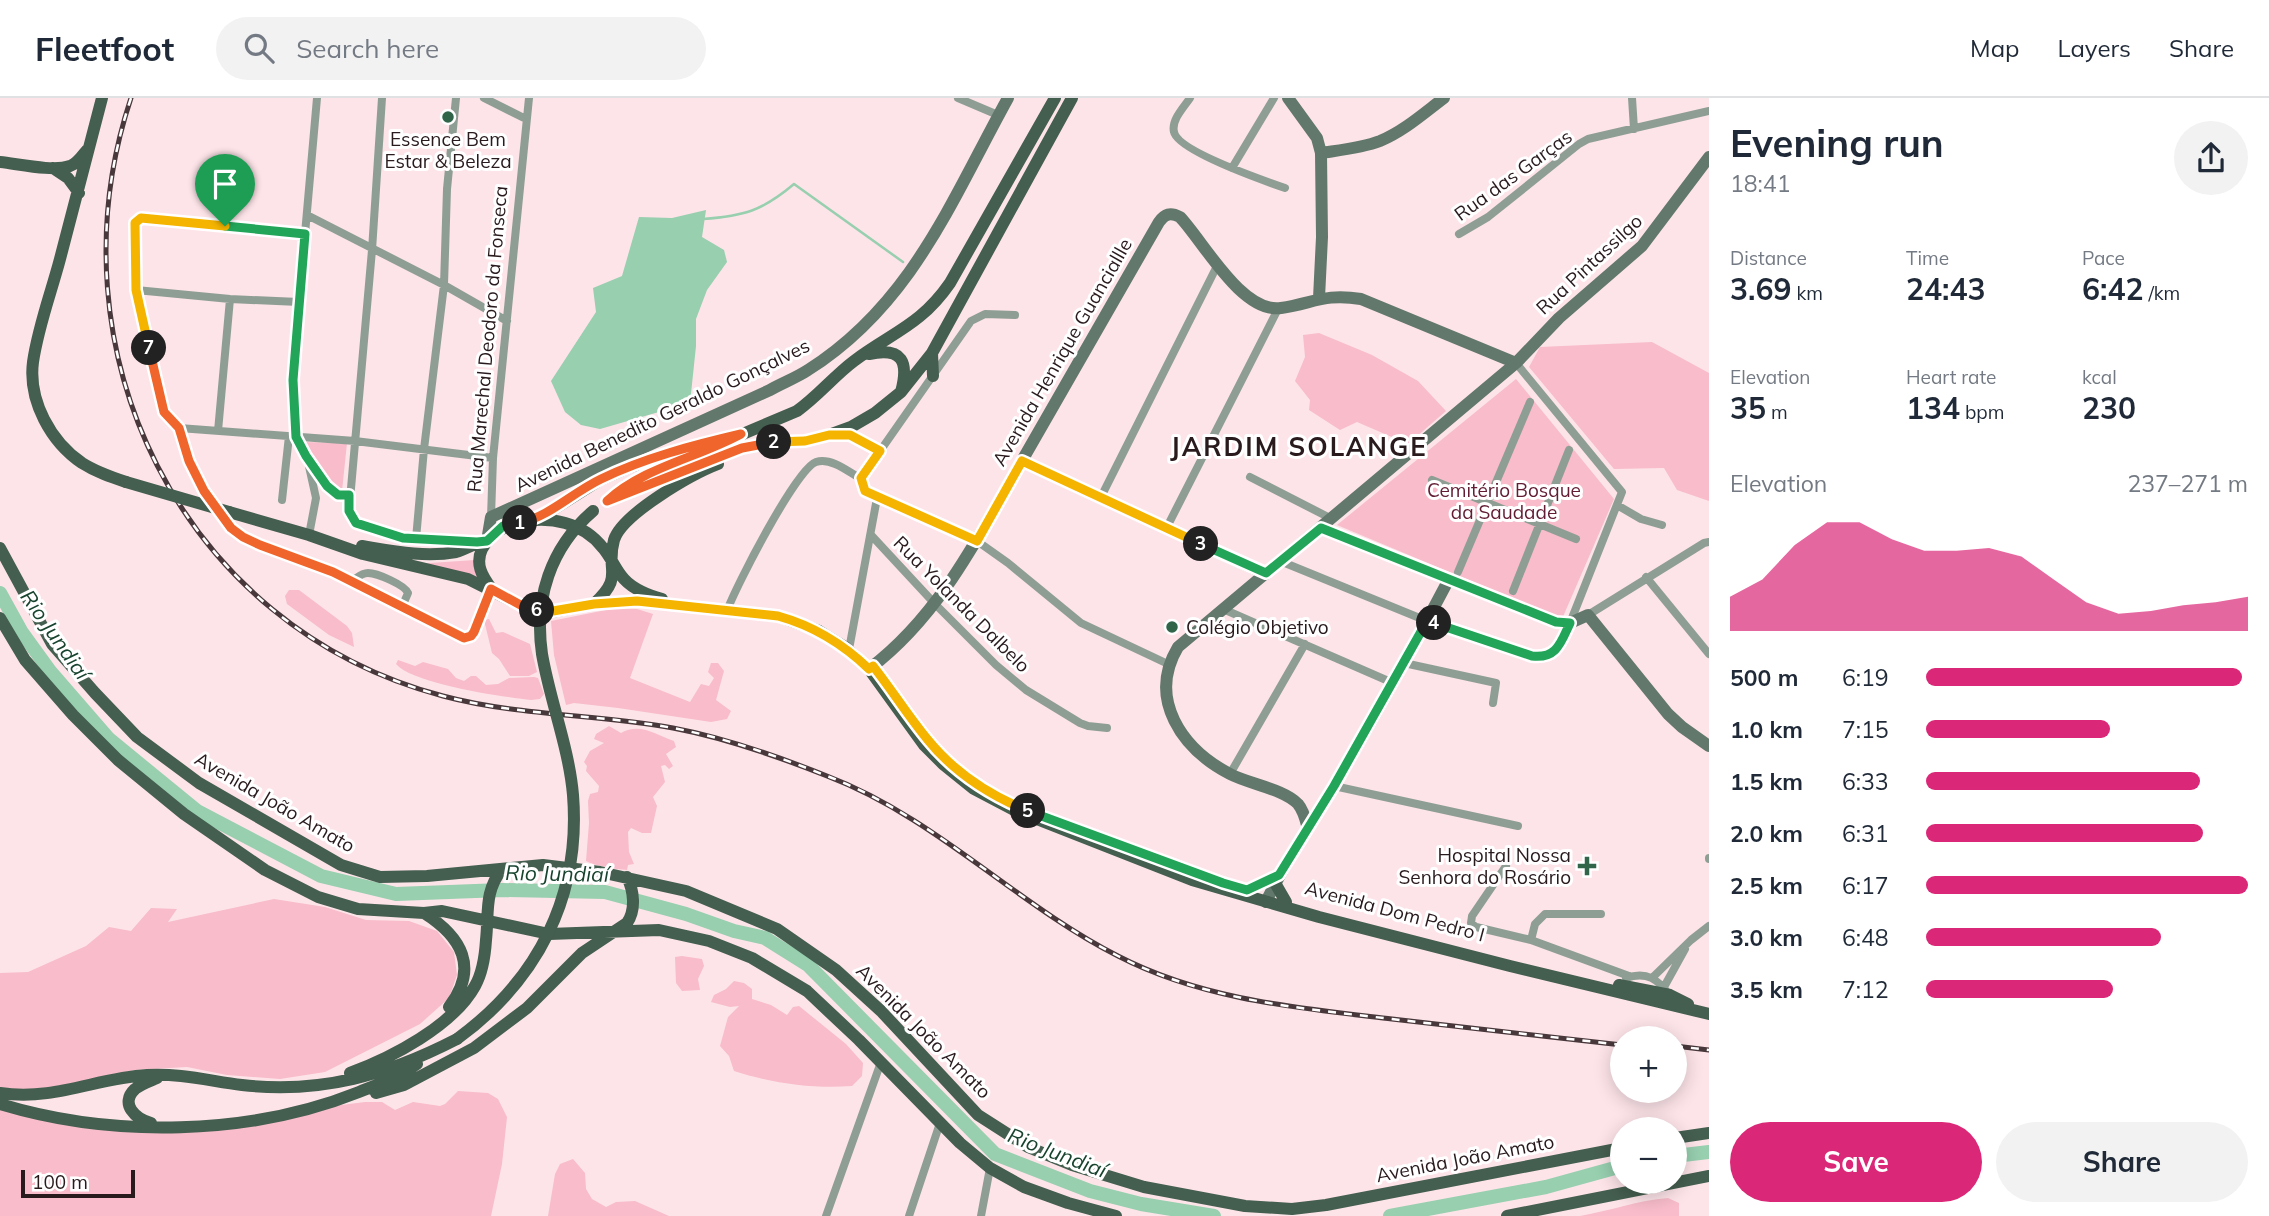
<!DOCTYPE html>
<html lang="en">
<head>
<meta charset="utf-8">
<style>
  :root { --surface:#fff; --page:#f2f2f3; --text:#1f2937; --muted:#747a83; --line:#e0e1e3; --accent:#db2777 }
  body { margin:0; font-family:Mulish,sans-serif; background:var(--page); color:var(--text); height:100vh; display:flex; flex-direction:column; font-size:26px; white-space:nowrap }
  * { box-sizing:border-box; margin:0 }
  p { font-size:23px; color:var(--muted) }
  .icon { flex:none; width:38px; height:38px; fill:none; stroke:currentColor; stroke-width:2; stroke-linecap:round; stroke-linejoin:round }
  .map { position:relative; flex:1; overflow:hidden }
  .side { display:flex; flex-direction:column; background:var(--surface); width:560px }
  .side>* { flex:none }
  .tools { position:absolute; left:1610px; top:928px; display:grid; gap:14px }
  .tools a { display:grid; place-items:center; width:77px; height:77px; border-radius:50%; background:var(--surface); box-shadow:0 4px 18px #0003; font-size:35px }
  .scale { position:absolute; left:21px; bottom:18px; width:114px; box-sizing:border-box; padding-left:7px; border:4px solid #281a1d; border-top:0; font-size:19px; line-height:24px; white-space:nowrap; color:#281a1d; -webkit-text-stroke:5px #fff; paint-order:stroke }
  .pin { position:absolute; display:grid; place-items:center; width:60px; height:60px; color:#fff; margin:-72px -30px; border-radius:50% 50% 50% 0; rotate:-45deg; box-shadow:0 0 7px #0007 }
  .pin .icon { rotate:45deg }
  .km { position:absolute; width:35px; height:35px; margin:-18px; border-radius:50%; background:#222; color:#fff; font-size:19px; line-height:35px; text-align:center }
  .round { display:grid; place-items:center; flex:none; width:74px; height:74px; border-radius:37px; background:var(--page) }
  .headline { display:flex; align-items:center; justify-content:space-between; height:119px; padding:0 21px }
  h1 { font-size:38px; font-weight:700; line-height:52px }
  .stats { display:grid; grid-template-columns:repeat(3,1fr); gap:10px; height:119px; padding:7px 21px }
  .stats div { display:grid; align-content:center }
  .stats b { font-size:30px; font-weight:700 }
  .stats small { font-size:19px; font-weight:400 }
  .stats p { font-size:19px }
  .chart { height:196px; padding:14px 21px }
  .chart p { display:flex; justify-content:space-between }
  .chart svg { width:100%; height:126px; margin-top:7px; fill:var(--accent); opacity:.7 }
  .cta { display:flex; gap:14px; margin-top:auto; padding:14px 21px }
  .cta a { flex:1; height:80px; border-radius:42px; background:var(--accent); color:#fff; font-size:28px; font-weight:700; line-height:80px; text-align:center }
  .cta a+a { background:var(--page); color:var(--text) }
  ul { padding:0 21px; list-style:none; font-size:23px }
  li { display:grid; grid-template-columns:112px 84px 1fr; align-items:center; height:52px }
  li i { height:18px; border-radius:9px; background:var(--accent) }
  header { display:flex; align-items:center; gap:42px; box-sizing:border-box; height:98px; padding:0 35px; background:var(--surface); border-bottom:2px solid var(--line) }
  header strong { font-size:33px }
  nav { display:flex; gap:38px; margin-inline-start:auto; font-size:24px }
  .search { width:490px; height:63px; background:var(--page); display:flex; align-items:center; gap:18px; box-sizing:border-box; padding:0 24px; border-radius:38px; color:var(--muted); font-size:26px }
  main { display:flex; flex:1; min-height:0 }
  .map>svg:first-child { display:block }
  .green { fill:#f8bcca }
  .water { fill:#97cfaf }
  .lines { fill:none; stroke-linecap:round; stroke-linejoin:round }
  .stream { stroke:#97cfaf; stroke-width:2.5 }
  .river { stroke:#97cfaf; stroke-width:14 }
  .street { stroke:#8f9e95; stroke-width:8 }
  .secondary { stroke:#63786c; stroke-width:12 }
  .primary { stroke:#445e4f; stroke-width:12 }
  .rail-casing { stroke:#48383b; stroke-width:5 }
  .rail { stroke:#fff; stroke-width:2.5; stroke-dasharray:8; stroke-linecap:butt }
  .primary-bridge { stroke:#445e4f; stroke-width:12 }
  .split-1-casing { stroke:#fff; stroke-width:14 }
  .split-2-casing { stroke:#fff; stroke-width:14 }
  .split-3-casing { stroke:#fff; stroke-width:14 }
  .split-4-casing { stroke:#fff; stroke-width:14 }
  .split-5-casing { stroke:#fff; stroke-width:14 }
  .split-6-casing { stroke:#fff; stroke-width:14 }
  .split-7-casing { stroke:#fff; stroke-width:14 }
  .split-8-casing { stroke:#fff; stroke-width:14 }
  .split-1 { stroke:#22a559; stroke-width:9 }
  .split-2 { stroke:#f0652b; stroke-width:9 }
  .split-3 { stroke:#f5b400; stroke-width:9 }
  .split-4 { stroke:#22a559; stroke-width:9 }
  .split-5 { stroke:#22a559; stroke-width:9 }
  .split-6 { stroke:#f5b400; stroke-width:9 }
  .split-7 { stroke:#f0652b; stroke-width:9 }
  .split-8 { stroke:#f5b400; stroke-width:9 }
  .poi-dot { fill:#30654a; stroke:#fff; stroke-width:2.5 }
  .labels { text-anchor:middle; stroke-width:6; stroke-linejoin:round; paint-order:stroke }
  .poi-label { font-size:19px; fill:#281a1d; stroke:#fff }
  .street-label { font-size:19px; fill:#281a1d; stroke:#fff }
  .park-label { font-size:19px; fill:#621c34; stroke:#fff }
  .water-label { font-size:21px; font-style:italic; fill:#18442f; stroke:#fff }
  .district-label { font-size:26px; font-weight:bold; letter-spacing:2px; fill:#281a1d; stroke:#fff }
</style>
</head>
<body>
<header>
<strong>Fleetfoot</strong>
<div class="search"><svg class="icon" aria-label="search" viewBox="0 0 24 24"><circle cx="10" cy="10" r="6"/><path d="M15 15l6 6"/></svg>Search here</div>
<nav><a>Map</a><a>Layers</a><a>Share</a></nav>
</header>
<main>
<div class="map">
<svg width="1709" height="1118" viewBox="0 0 1709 1118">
  <rect width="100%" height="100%" fill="#fde4e9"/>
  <path class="green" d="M1319,235L1372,257L1418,283L1446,313L1408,346L1357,324L1340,332L1309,312L1310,302L1295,283L1305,259L1303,237Z
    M1652,244L1709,275V403L1677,392L1664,370L1614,371L1529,269L1540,249Z
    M1516,281L1614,401L1562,521L1337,427Z
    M303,344L347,345L342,393L337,395Z
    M475,462L479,483L415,466Z
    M289,492H299L347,528L352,535L354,549L329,537L287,506L285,498Z
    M616,510L637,511L653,516L630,580L690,604L701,586L709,588L714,580L708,574L711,565H718L724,573L716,602L731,613L727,621L711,624L618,610L574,605L566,607L554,557L551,523Z
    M489,521L496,535L503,534L530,546L537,574L529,578H510L499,561L492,555L484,522Z
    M398,562L415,568L423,564L448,571L456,580L464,583L471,578H476L486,587L498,586L509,580L534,579L538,580L544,596L540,601L531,602C503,599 413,586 396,566Z
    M609,628L621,635C640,624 656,637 674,643L676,649L666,656L673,668L669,671L665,667L661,668L665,684L653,699L657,708L651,735H642L631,730L628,734L629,754L634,766L628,767L627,772C616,771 595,768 586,763L589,725L588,703L590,696L598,694L599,688L586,673L587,668L584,664L590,653L604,645L594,641L596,636Z
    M274,801L325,809L366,822L409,823L437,833L454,854L457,877L449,900L420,926L325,974L280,981L227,977L187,969L135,972L54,990L0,992V875L28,874L86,848L109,829L131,833L151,810L177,811L168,824Z
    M682,858L702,861L704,868L698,881L700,892L682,893L676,885L675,859Z
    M734,883L744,885L752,891V901L771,907L787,917L793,909L799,908L846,946L863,965L862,978L852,988C813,991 771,985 734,973L729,958L720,948L728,919L739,908L730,909L711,904L714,897L726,891Z
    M458,993L488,995L498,1001L507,1019L502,1066L491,1118H0V1011L136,1033L365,1004H382L395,1012L413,1004L440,1008L445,1006Z
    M573,1061L585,1075L586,1091L592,1101L606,1109L616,1104L635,1103L669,1118H548L555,1076L560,1066Z
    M1668,1100L1679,1105V1118H1580C1610,1113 1638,1102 1668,1100Z"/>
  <path class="water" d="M706,112L702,139L724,152L727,164L707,192L696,221V248L690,305L600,331L581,327L565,314L551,283L596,214L593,190L622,178L639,119L672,120Z"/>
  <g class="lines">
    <path class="stream" d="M703,121C744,118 762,113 794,86L903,164"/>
    <path class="river" d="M0,495L21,533L50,573L109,641L197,713L321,778L396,796L502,792L605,794L686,816L734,833L765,840L808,867L995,1056L1090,1093L1141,1106L1214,1118
      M1675,1058L1709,1054
      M1390,1118L1546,1089L1622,1068"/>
    <path class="street" d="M317,0L299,204L293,312L298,344L332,394L349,397
      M382,0L372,152L349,413C359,444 447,443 475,444
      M484,0L526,21
      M958,0L998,17
      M1190,0C1184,9 1171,22 1174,34C1178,53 1265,83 1285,90
      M1632,0L1634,31
      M1232,70L1274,0
      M307,117L444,187L507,223
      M305,136L144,120L137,122L135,125L136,192L160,304L172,325L179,330L189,363L204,393L222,420L243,439L333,473L460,539H467L474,534L490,491
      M1459,136L1488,119L1579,46L1588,41L1709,13
      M136,192L230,201L299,204
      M1015,217L985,216L971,223L864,376L861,381C863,391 868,395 877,400L977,443L1008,465L1081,525L1168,566
      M179,330L355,343L493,360
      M218,333L230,201
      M308,364L316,400L309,437
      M1250,379L1332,421
      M1432,382L1576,441
      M1101,399L1217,168
      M282,402L289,338
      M1617,407L1641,421L1662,427
      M491,419L493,360L529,0
      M1166,431L1278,211
      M871,437L935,506L996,567L1026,592L1080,625L1088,628L1107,630
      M416,441L424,351L444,187L447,91L456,0
      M1280,463L1427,523L1532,558L1543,559L1552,555L1560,546L1570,525L1622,394L1516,265
      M1458,474L1530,304
      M1646,479L1709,556
      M352,483C357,480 361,475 368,475C377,475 405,487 408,495L402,509
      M1513,493L1569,352
      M1223,511L1393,585
      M727,513C735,490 796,371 816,364C831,359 849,374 861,381
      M1588,517L1704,445L1709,444
      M850,546L877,400
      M1404,565L1496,585L1493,605
      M1230,676L1305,546
      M1334,688L1518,728
      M1709,760V761
      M1506,768L1472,818L1471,825L1476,829L1531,842
      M1601,816H1545L1535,826L1531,842L1629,878
      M1653,879L1691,842L1709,828
      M1626,880C1647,873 1658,881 1670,898
      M1664,889L1685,851
      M826,1118L881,964
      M909,1118L940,1025
      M981,1118L990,1070"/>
    <path class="secondary" d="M1288,0L1317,40L1321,55L1322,139L1319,200
      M1321,55C1341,52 1362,50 1380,43C1404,33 1424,15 1444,0
      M1022,363L1266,476
      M1320,430L1556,524L1570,525L1588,517L1668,616L1682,629L1709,648
      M487,443L491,419L770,292C782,285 796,280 808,272C912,206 951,103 1008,0
      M869,571C942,516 982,432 1027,354C1071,278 1115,201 1159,124C1165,116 1170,114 1180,119C1203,143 1242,216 1281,210C1314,205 1325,195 1361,201L1516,265
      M1308,731C1306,723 1304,713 1298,706C1284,691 1249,686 1230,676C1182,651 1147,601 1178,549L1516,265L1559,220L1642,148L1709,59
      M1266,804C1285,764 1311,727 1334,688C1374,620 1412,551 1449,481"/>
    <path class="primary" d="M102,0C88,54 74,107 60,161C51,195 38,229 33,264C28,303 51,344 82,365C96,374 111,379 126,384
      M0,64C19,66 53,74 70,68C77,66 82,58 87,52
      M53,70L68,80L79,95
      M932,255L933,278
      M869,256C903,249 909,264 901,294
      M836,337H850L880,353
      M625,388L655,373L797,313C818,298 834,278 854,263C893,234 921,227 950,185L1055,0
      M607,403L742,350L766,345L805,343L829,337L851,329L875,315L901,294L932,255L1072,0
      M229,414L309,437L363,456L468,481L526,510L546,515L594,506L637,503L778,518L819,533L845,549L869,571L924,647L943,666L974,691L1014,712L1192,782L1319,819L1510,868L1709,916
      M538,421L600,382L630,369L706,345
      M362,448C392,453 425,460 456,454C467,451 475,444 487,443
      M0,450L52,546L95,595L137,639L199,685L341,767L380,779L427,778L543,767L600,774L686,793L777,831L836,872L881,913L978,1017L1028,1049L1072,1067L1144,1089L1245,1108L1292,1111L1326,1107L1622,1050
      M491,490C482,478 475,466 482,451C490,435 504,428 520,424C550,418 583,424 603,450C611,459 616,473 624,481C634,492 649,497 662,501
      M594,506C625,477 605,474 614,442C622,416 692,376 718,366
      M0,520L25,562L73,617L118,662L184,716L265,772L318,799L358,811L424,815L442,813L549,836L659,832L709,843L752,860L807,893L859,942L960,1045L990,1070L1024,1089L1068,1105L1116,1118
      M1275,785L1286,804
      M1247,792L1279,777
      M424,815C462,839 479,870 449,909
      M1619,887L1670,897L1688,906
      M350,975C391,960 453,928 475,888C483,874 485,858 486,842C489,814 484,794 502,771
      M0,995C55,1003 96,980 147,977C180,975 210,983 242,987C322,996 387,977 457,941
      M376,995L404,987L474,950L527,910L582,855L627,825C636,812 634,793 627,779
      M0,1006C112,1040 249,1038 359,994C379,986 399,979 417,966
      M151,1025C136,1021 119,1006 135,991C141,986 150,983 157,980
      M1675,1040L1709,1035
      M1507,1118L1709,1078"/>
    <g class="rail-casing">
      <path id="rail" d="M131,0C47,252 181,529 443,598C518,618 597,616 673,630C726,640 777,658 827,678C935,719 1016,806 1118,858C1203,902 1298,910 1392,921C1468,930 1545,938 1622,947
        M1675,948L1709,952"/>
    </g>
    <use href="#rail" class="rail"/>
    <path class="primary-bridge" d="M126,384L229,414
      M457,941C538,882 581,798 573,697C569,650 550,603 542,556C534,501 550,450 593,413"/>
  </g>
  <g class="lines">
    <g class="split-1-casing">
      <path id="split-1" d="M225,128L305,136L293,282L296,339L306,358L327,388L338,397H349V413L356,425L403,440L477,444L487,443L503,428L520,425"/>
    </g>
    <g class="split-2-casing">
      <path id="split-2" d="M520,425C550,418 572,395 601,381C644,360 694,347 741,336C697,360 644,369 607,403L742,350L774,344"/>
    </g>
    <g class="split-3-casing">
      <path id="split-3" d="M774,344L805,343L829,337H850L880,353L861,380L865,393L977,443L1022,363L1201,446"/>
    </g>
    <g class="split-4-casing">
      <path id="split-4" d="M1201,446L1266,475L1321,430L1556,524L1570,525C1561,544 1557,561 1532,558L1434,525"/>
    </g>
    <g class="split-5-casing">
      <path id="split-5" d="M1028,713L1223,785L1247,792L1279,777L1334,688L1427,523L1434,525"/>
    </g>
    <g class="split-6-casing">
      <path id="split-6" d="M537,512L547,514L594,506L637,503L778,518C814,528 842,545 869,571L873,568C892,592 908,618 928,642C954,674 989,697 1028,713"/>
    </g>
    <g class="split-7-casing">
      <path id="split-7" d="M149,250L164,314L179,330L189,363L204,393L231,430L243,439L260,447L333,474L464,540L471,538L474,534L491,491L526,510L537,512"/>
    </g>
    <g class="split-8-casing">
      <path id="split-8" d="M149,250L136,192L135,125L141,120L225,128"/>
    </g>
    <use href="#split-1" class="split-1"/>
    <use href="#split-2" class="split-2"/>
    <use href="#split-3" class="split-3"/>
    <use href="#split-4" class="split-4"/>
    <use href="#split-5" class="split-5"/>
    <use href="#split-6" class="split-6"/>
    <use href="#split-7" class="split-7"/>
    <use href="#split-8" class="split-8"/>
  </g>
  <g class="poi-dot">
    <circle cx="448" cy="19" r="7"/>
    <circle cx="1172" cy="529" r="7"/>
    <path d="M1583.5 757.5h7v7h7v7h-7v7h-7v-7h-7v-7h7z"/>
  </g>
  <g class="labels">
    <g class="poi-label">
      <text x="448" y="48">Essence Bem<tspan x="448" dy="22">Estar &amp; Beleza</tspan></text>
      <text x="1186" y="536" text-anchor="start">Colégio Objetivo</text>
      <text x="1571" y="764" text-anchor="end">Hospital Nossa<tspan x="1571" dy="22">Senhora do Rosário</tspan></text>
    </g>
    <g class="street-label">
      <text transform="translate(1513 77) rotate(-36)" y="7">Rua das Garças</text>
      <text transform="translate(1589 166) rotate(-43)" y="7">Rua Pintassilgo</text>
      <text transform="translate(487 241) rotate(-85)" y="7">Rua Marechal Deodoro da Fonseca</text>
      <text transform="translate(1062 254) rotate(-60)" y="7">Avenida Henrique Guanciallle</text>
      <text transform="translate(662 317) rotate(-26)" y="7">Avenida Benedito Geraldo Gonçalves</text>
      <text transform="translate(962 506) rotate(45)" y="7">Rua Yolanda Dalbelo</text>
      <text transform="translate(275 704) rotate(30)" y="7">Avenida João Amato</text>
      <text transform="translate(1395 813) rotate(15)" y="7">Avenida Dom Pedro I</text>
      <text transform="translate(924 933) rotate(45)" y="7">Avenida João Amato</text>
      <text transform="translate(1465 1060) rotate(-11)" y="7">Avenida João Amato</text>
    </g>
    <g class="park-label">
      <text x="1504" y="399">Cemitério Bosque<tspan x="1504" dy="22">da Saudade</tspan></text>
    </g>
    <g class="water-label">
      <text transform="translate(55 537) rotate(55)" y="7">Rio Jundiaí</text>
      <text transform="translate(557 776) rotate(1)" y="7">Rio Jundiaí</text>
      <text transform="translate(1057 1055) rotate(21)" y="7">Rio Jundiaí</text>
    </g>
    <g class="district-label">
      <text x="1299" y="358">JARDIM SOLANGE</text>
    </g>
  </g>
</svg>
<div class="tools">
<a>+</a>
<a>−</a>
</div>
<div class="scale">100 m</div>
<div class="pin" style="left:225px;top:128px;background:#1e9e55"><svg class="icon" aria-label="arrive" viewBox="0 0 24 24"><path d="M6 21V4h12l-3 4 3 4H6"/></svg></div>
<b class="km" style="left:520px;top:425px">1</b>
<b class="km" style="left:774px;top:344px">2</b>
<b class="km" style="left:1201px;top:446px">3</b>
<b class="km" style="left:1434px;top:525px">4</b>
<b class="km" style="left:1028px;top:713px">5</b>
<b class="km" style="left:537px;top:512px">6</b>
<b class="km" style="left:149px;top:250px">7</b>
</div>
<section class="side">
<div class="headline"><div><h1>Evening run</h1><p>18:41</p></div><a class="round"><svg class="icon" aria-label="share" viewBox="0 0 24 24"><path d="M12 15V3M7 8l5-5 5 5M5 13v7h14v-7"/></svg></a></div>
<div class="stats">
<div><p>Distance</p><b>3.69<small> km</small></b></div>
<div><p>Time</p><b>24:43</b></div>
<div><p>Pace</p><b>6:42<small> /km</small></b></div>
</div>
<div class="stats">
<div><p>Elevation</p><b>35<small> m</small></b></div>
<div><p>Heart rate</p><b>134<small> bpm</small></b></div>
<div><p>kcal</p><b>230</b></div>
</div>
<div class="chart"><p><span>Elevation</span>237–271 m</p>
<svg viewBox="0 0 160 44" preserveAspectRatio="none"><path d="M0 44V32L10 26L20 14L30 6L40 6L50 12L60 16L70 16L80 15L90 18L100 26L110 34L120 38L130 37L140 35L150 34L160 32V44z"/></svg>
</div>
<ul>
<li><b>500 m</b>6:19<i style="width:98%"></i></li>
<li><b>1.0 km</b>7:15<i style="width:57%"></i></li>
<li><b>1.5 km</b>6:33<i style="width:85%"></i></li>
<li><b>2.0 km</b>6:31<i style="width:86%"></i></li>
<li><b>2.5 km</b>6:17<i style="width:100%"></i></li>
<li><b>3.0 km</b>6:48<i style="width:73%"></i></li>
<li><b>3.5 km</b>7:12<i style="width:58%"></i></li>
</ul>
<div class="cta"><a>Save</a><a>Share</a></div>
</section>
</main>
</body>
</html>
